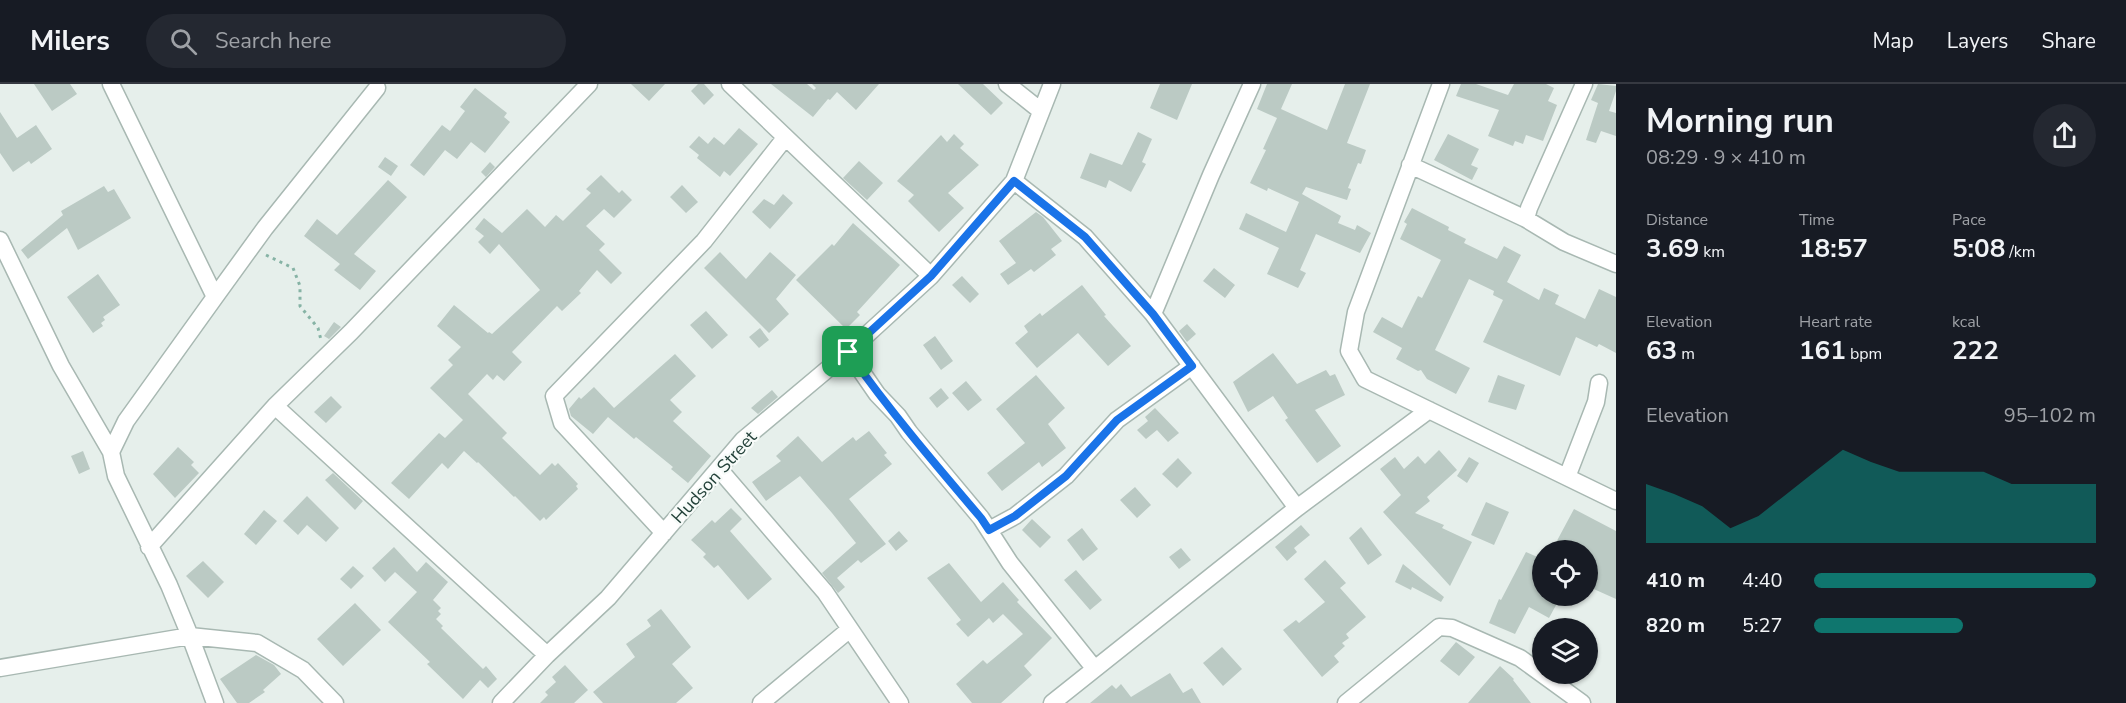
<!DOCTYPE html>
<html lang="en">
<head>
<meta charset="utf-8">
<style>
  :root { --surface:#171b24; --page:#242831; --text:#f1f3f6; --muted:#9ea1a6; --line:#363941; --accent:#0f766e }
  body { margin:0; font-family:"Nunito Sans",sans-serif; background:var(--page); color:var(--text); height:100vh; display:flex; flex-direction:column; font-size:22px; white-space:nowrap }
  * { box-sizing:border-box; margin:0 }
  p { font-size:20px; color:var(--muted) }
  .icon { flex:none; width:33px; height:33px; fill:none; stroke:currentColor; stroke-width:2; stroke-linecap:round; stroke-linejoin:round }
  .map { position:relative; flex:1; overflow:hidden }
  .details { display:flex; flex-direction:column; background:var(--surface); width:510px }
  .details>* { flex:none }
  .tools { position:absolute; left:1532px; top:456px; display:grid; gap:12px }
  .tools a { display:grid; place-items:center; width:66px; height:66px; border-radius:50%; background:var(--surface); box-shadow:0 2px 4px #0004; font-size:30px }
  .pin { position:absolute; display:grid; place-items:center; width:51px; height:51px; color:#fff; margin:-26px; border-radius:12px; box-shadow:0 3px 9px #0006 }
  .round { display:grid; place-items:center; flex:none; width:63px; height:63px; border-radius:32px; background:var(--page) }
  .head { display:flex; align-items:center; justify-content:space-between; height:102px; padding:0 30px }
  h1 { font-size:33px; font-weight:700; line-height:45px }
  .metrics { display:grid; grid-template-columns:repeat(3,1fr); gap:9px; height:102px; padding:6px 30px }
  .metrics div { display:grid; align-content:center }
  .metrics b { font-size:26px; font-weight:700 }
  .metrics small { font-size:16px; font-weight:400 }
  .metrics p { font-size:16px }
  .chart { height:168px; padding:12px 30px }
  .chart p { display:flex; justify-content:space-between }
  .chart svg { width:100%; height:108px; margin-top:6px; fill:var(--accent); opacity:.7 }
  ul { padding:0 30px; list-style:none; font-size:20px }
  li { display:grid; grid-template-columns:96px 72px 1fr; align-items:center; height:45px }
  li i { height:15px; border-radius:8px; background:var(--accent) }
  header { display:flex; align-items:center; gap:36px; box-sizing:border-box; height:84px; padding:0 30px; background:var(--surface); border-bottom:2px solid var(--line) }
  header strong { font-size:28px }
  nav { display:flex; gap:33px; margin-inline-start:auto; font-size:21px }
  .search { width:420px; height:54px; background:var(--page); display:flex; align-items:center; gap:15px; box-sizing:border-box; padding:0 21px; border-radius:33px; color:var(--muted); font-size:22px }
  main { display:flex; flex:1; min-height:0 }
  .map>svg:first-child { display:block }
  .building { fill:#bbcac4 }
  .lines { fill:none; stroke-linecap:round; stroke-linejoin:round }
  .street-casing { stroke:#a8b8b2; stroke-width:19 }
  .path { stroke:#86b3a5; stroke-width:3; stroke-dasharray:3 4.5; stroke-linecap:butt }
  .street { stroke:#fff; stroke-width:16 }
  .route-casing { stroke:#fff; stroke-width:12 }
  .route { stroke:#1a73e8; stroke-width:8 }
  .labels { text-anchor:middle; stroke-width:4.5; stroke-linejoin:round; paint-order:stroke }
  .street-label { font-size:18px; fill:#24423a; stroke:#f7fbf9 }
</style>
</head>
<body>
<header>
<strong>Milers</strong>
<div class="search"><svg class="icon" aria-label="search" viewBox="0 0 24 24"><circle cx="10" cy="10" r="6"/><path d="M15 15l6 6"/></svg>Search here</div>
<nav><a>Map</a><a>Layers</a><a>Share</a></nav>
</header>
<main>
<div class="map">
<svg width="1616" height="619" viewBox="0 0 1616 619">
  <rect width="100%" height="100%" fill="#e6efeb"/>
  <path class="building" d="M34,0H70L77,10L52,27Z
    M631,0H665L649,17Z
    M698,0H704L714,11L704,21L691,7Z
    M771,0H807L814,6L816,4L812,0H879L856,26L837,8L830,16L828,15L813,33Z
    M958,0H983L1003,19L991,31Z
    M1160,0H1192L1177,36L1150,24Z
    M1267,0H1292L1281,25L1327,46L1345,0H1370L1347,59L1366,66L1361,80L1358,79L1348,104L1351,105L1347,116L1306,103L1302,110L1341,132L1338,139L1355,146L1357,141L1371,149L1360,169L1316,150L1300,186L1306,189L1298,204L1267,190L1279,164L1239,145L1246,129L1286,148L1299,118L1268,104L1267,107L1250,99L1266,66L1263,65L1277,34L1257,25Z
    M1461,0H1476L1508,11L1514,0H1546L1554,4L1548,17L1557,21L1543,57L1526,51L1523,60L1515,57L1513,62L1488,52L1499,26L1456,12Z
    M1598,0L1616,2V7L1609,27L1616,29V52L1601,47L1596,59L1586,56L1598,19L1591,16Z
    M475,4L507,29L504,33L510,38L485,69L471,58L457,75L445,66L424,92L410,81L442,41L450,47L465,27L460,23Z
    M0,28L17,54L36,41L52,65L31,80L29,77L13,88L0,69Z
    M739,44L758,60L730,92L724,87L720,93L697,74L699,71L689,63L699,52L708,60L714,53L724,61Z
    M1138,48L1152,55L1142,78L1146,80L1131,108L1109,96L1106,104L1080,94L1090,69L1122,81Z
    M954,50L964,60L960,64L979,81L948,109L964,124L939,148L908,117L914,111L897,97L941,51L947,58Z
    M1448,50L1479,65L1471,81L1478,84L1472,96L1434,76Z
    M385,73L398,82L391,92L378,83Z
    M859,77L883,99L867,116L843,94Z
    M490,78L495,83L486,93L481,88Z
    M601,91L619,109L622,106L632,116L614,134L604,125L586,142L605,160L599,166L622,189L611,200L597,186L579,207L581,209L562,227L557,222L512,268L522,278L504,297L497,291L493,296L487,290L468,310L507,349L502,354L540,391L552,379L555,382L558,379L578,400L576,402L578,405L546,436L544,433L540,437L515,412L514,413L478,378L477,379L464,367L448,385L442,379L409,415L391,399L439,349L445,354L463,336L430,304L453,281L448,276L461,263L437,242L454,221L488,249L489,248L492,250L540,206L499,160L490,170L478,158L484,152L475,145L484,134L502,149L527,125L545,143L556,131L563,137L591,109L586,105Z
    M388,96L407,113L354,170L376,187L360,206L334,186L340,180L304,152L317,135L337,151Z
    M682,101L698,118L686,129L670,113Z
    M104,102L108,108L114,105L131,134L78,166L67,144L28,175L21,166L63,131L61,127Z
    M783,110L793,119L770,145L752,128L764,115L774,121Z
    M1412,124L1449,143L1448,146L1466,155L1464,159L1497,175L1504,162L1521,171L1507,198L1539,216L1544,204L1559,211L1555,220L1585,235L1599,205L1616,213V269L1599,260L1597,263L1576,253L1560,292L1483,258L1503,216L1493,211L1494,207L1469,195L1435,266L1470,284L1456,310L1427,295L1421,286L1418,287L1396,275L1402,264L1373,248L1382,233L1402,244L1418,212L1422,214L1441,176L1400,155L1407,140L1404,138Z
    M1036,128L1043,133L1062,157L1051,165L1056,171L1034,188L1031,185L1008,201L1000,190L1016,179L999,157Z
    M853,139L900,181L857,228L860,231L846,245L796,196L832,160L834,162Z
    M720,168L746,195L770,168L796,191L776,215L789,230L769,249L704,184Z
    M1214,184L1235,201L1225,214L1203,197Z
    M98,190L120,221L103,233L105,236L101,239L103,242L93,249L67,213Z
    M962,192L979,210L970,219L952,201Z
    M1082,201L1106,231L1104,232L1131,262L1108,282L1078,249L1037,284L1015,259L1028,248L1024,242L1040,229L1042,232Z
    M706,227L728,251L712,265L690,241Z
    M334,238L341,243L329,255L324,252Z
    M1187,240L1196,250L1187,258L1179,247Z
    M760,244L769,256L759,264L749,253Z
    M935,252L953,277L941,286L923,261Z
    M1273,269L1297,300L1326,286L1330,292L1335,290L1345,311L1315,326L1341,362L1317,379L1285,336L1288,334L1273,312L1248,328L1233,298Z
    M675,270L696,292L670,316L682,328L673,337L711,372L688,399L671,385L673,383L636,353L634,355L608,333L593,350L571,332L569,325L579,313L581,315L594,303L614,324Z
    M1036,291L1065,324L1048,340L1066,364L1042,383L1039,378L1002,407L987,389L1025,359L996,325Z
    M1498,291L1525,301L1516,326L1488,318Z
    M966,297L982,316L968,327L952,309Z
    M941,304L949,314L937,324L929,314Z
    M772,306L778,313L758,330L751,324Z
    M331,312L342,323L326,339L314,328Z
    M1155,324L1179,349L1168,358L1157,346L1146,355L1137,346L1148,337L1145,333Z
    M869,347L887,369L884,371L892,380L849,415L886,460L861,479L858,476L837,494L845,503L838,509L822,489L856,459L832,429L800,392L766,417L752,398L781,377L776,372L798,352L822,378L853,353L856,357Z
    M178,363L194,378L191,381L199,389L175,414L153,390Z
    M1439,366L1457,386L1427,413L1430,417L1415,429L1444,441L1442,444L1472,458L1450,502L1383,428L1401,411L1380,385L1395,373L1404,385L1418,372L1425,380Z
    M83,367L90,385L79,390L71,372Z
    M1469,373L1479,379L1467,399L1457,392Z
    M1178,374L1192,389L1177,404L1162,390Z
    M333,389L363,417L355,426L325,396Z
    M1135,403L1151,421L1137,434L1120,416Z
    M307,412L339,444L326,458L307,441L298,451L283,437Z
    M1486,418L1509,428L1494,461L1471,451Z
    M731,424L742,435L730,447L772,495L748,516L718,481L714,484L703,473L706,470L691,456L712,436L715,439Z
    M1574,425L1616,447V515L1587,502V466H1552Z
    M264,426L277,437L256,461L244,450Z
    M1032,435L1051,453L1040,464L1022,446Z
    M1301,441L1310,451L1294,464L1297,468L1287,477L1275,463Z
    M1361,443L1382,471L1368,481L1349,454Z
    M1082,444L1098,465L1083,477L1067,456Z
    M899,447L908,457L896,467L888,457Z
    M394,463L417,488L426,478L448,498L433,516L441,524L438,527L441,530L436,535L443,542L441,544L483,585L486,582L497,595L488,604L480,596L463,615L427,580L430,578L388,538L417,508L395,488L385,498L372,484Z
    M1181,464L1191,476L1179,485L1169,473Z
    M1526,468L1542,475V512H1561L1549,534L1529,523L1515,550L1489,539L1499,515L1501,516Z
    M1325,476L1346,499L1340,504L1366,533L1346,550L1349,554L1342,559L1345,562L1334,572L1339,578L1322,593L1283,546L1296,536L1299,539L1325,518L1304,495Z
    M203,477L224,498L208,514L186,492Z
    M949,479L981,518L1003,498L1019,516L1017,518L1052,554L1024,582L1032,591L1001,619H972L956,600L983,576L987,580L1023,550L1003,530L993,539L989,534L968,553L956,540L961,536L927,494Z
    M1403,480L1444,513L1441,518L1412,503L1411,506L1395,498Z
    M353,482L364,492L351,505L340,495Z
    M1076,486L1102,516L1090,526L1064,496Z
    M355,519L381,546L343,582L317,555Z
    M661,525L691,563L672,580L693,604L676,619H603L593,608L635,573L626,560L651,542L647,536Z
    M1456,558L1475,573L1459,592L1440,577Z
    M1222,563L1242,585L1223,602L1203,579Z
    M256,571L274,581L281,590L263,606L265,608L249,619H237L220,595Z
    M565,581L588,606L574,619H540L548,611L545,608L556,598L552,593Z
    M1500,582L1514,595L1513,596L1531,619H1468Z
    M1170,589L1183,609L1192,604L1201,619H1090L1112,601L1116,605L1121,600L1131,613Z"/>
  <g class="lines">
    <g class="street-casing">
      <path id="street" d="M111,0L215,213
        M730,0L931,192
        M1007,0L1041,27
        M1441,0L1356,228L1349,267L1365,295L1616,417
        M1584,0L1529,124L1526,135L1564,158L1616,180
        M1410,81L1526,135
        M1014,97L1085,153L1153,230L1297,424
        M0,156L61,282L111,368
        M1153,230L1211,91L1252,0
        M848,268L877,310L898,332L909,348L981,434L1010,479L1094,584
        M275,322L547,571
        M719,385L825,508L900,619
        M1567,393L1596,318L1599,299
        M989,446L1015,432L1066,392L1117,336L1192,282
        M664,449L562,339L554,312L704,157L785,54
        M149,463L275,322L351,248L589,0
        M0,584L190,552L215,619
        M335,619L303,586L257,559L190,552L169,501L116,392L111,368L126,337L215,213L265,144L377,4
        M501,619L547,571L608,514L743,356L848,268L931,192L1014,97L1052,0
        M761,619L850,545
        M1052,619L1297,424L1429,326
        M1346,619L1439,543L1452,544L1520,574L1582,619"/>
    </g>
    <path class="path" d="M266,171L293,184L300,202V222L318,244L321,256"/>
    <use href="#street" class="street"/>
  </g>
  <g class="lines">
    <g class="route-casing">
      <path id="route" d="M1014,97L1085,153L1153,230L1192,282L1117,336L1066,392L1015,432L989,446L981,434C935,380 889,326 848,268L931,192Z"/>
    </g>
    <use href="#route" class="route"/>
  </g>
  <g class="labels">
    <g class="street-label">
      <text transform="translate(714 393) rotate(-48)" y="6">Hudson Street</text>
    </g>
  </g>
</svg>
<div class="tools">
<a><svg class="icon" aria-label="locate" viewBox="0 0 24 24"><circle cx="12" cy="12" r="6"/><path d="M12 2v4M12 18v4M2 12h4M18 12h4"/></svg></a>
<a><svg class="icon" aria-label="layers" viewBox="0 0 24 24"><path d="M12 4l9 5-9 5-9-5zM3 14l9 5 9-5"/></svg></a>
</div>
<div class="pin" style="left:848px;top:268px;background:#1e9e55"><svg class="icon" aria-label="arrive" viewBox="0 0 24 24"><path d="M6 21V4h12l-3 4 3 4H6"/></svg></div>
</div>
<section class="details">
<div class="head"><div><h1>Morning run</h1><p>08:29 · 9 × 410 m</p></div><a class="round"><svg class="icon" aria-label="share" viewBox="0 0 24 24"><path d="M12 15V3M7 8l5-5 5 5M5 13v7h14v-7"/></svg></a></div>
<div class="metrics">
<div><p>Distance</p><b>3.69<small> km</small></b></div>
<div><p>Time</p><b>18:57</b></div>
<div><p>Pace</p><b>5:08<small> /km</small></b></div>
</div>
<div class="metrics">
<div><p>Elevation</p><b>63<small> m</small></b></div>
<div><p>Heart rate</p><b>161<small> bpm</small></b></div>
<div><p>kcal</p><b>222</b></div>
</div>
<div class="chart"><p><span>Elevation</span>95–102 m</p>
<svg viewBox="0 0 160 44" preserveAspectRatio="none"><path d="M0 44V20L10 24L20 29L30 38L40 33L50 24L60 15L70 6L80 11L90 15L100 15L110 15L120 15L130 20L140 20L150 20L160 20V44z"/></svg>
</div>
<ul>
<li><b>410 m</b>4:40<i style="width:100%"></i></li>
<li><b>820 m</b>5:27<i style="width:53%"></i></li>
</ul>
</section>
</main>
</body>
</html>
